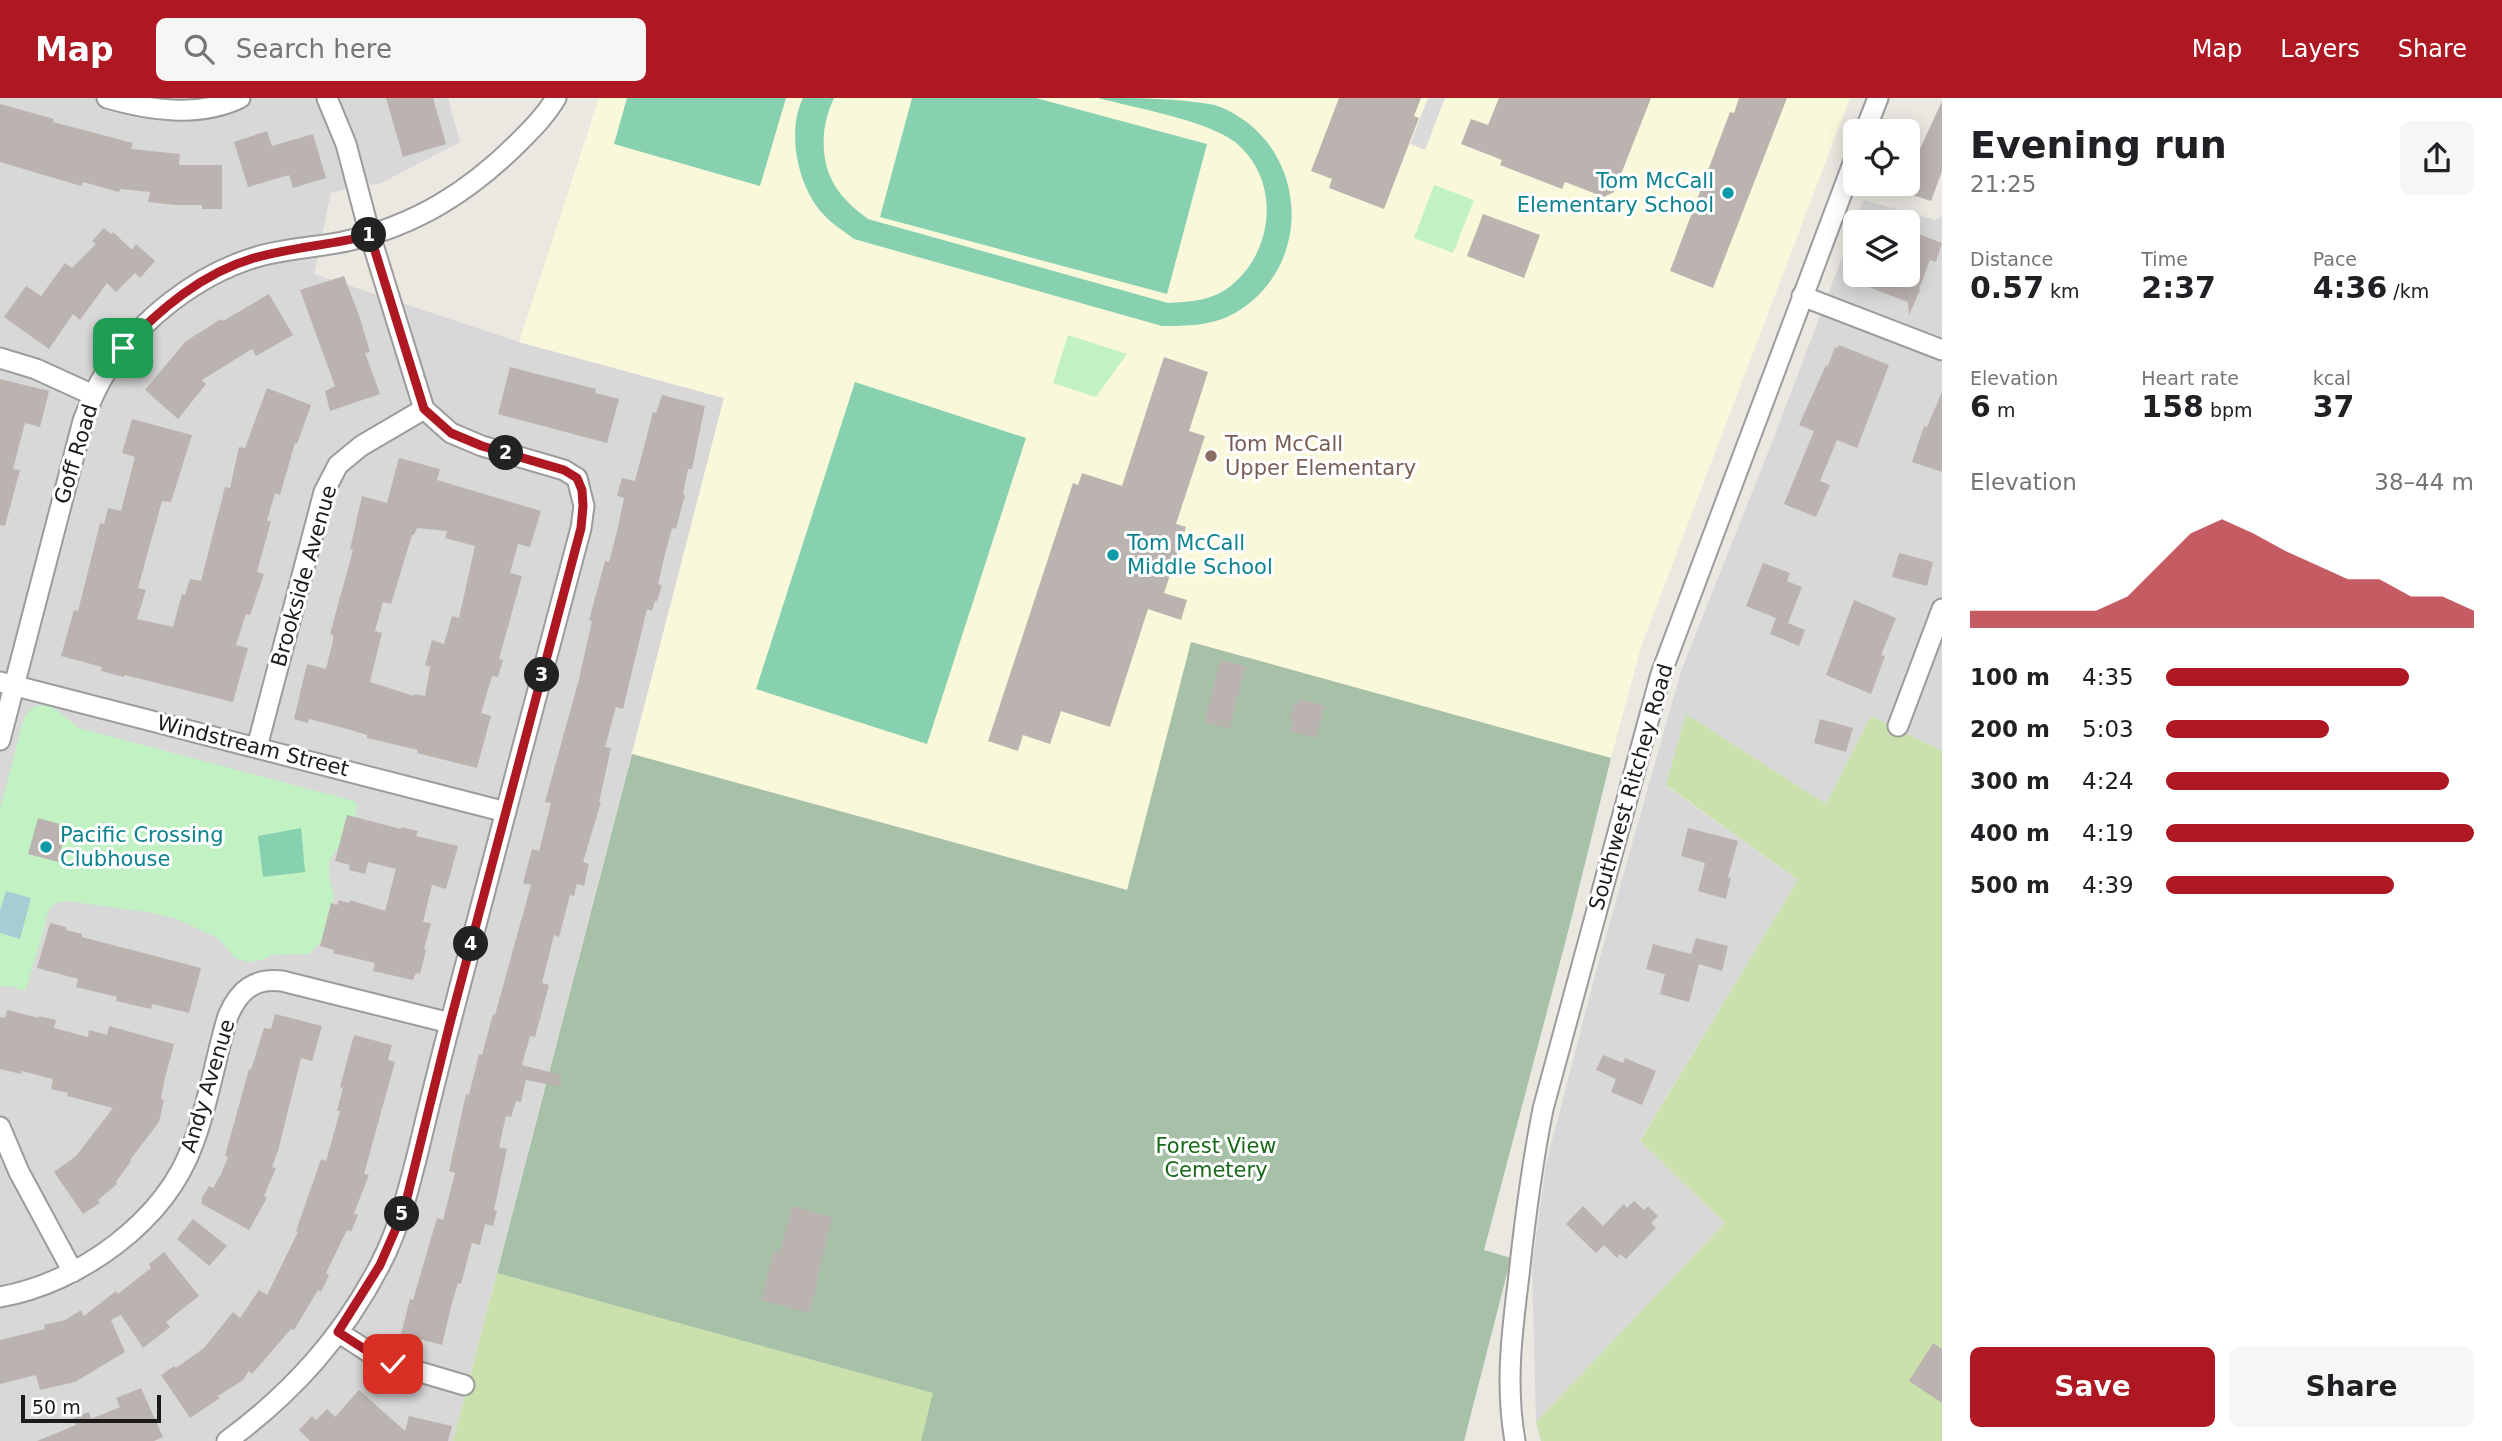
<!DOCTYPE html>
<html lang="en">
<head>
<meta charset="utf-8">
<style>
  :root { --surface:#fff; --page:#f6f6f6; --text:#202124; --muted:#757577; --accent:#ad1823 }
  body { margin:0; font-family:"DejaVu Sans",sans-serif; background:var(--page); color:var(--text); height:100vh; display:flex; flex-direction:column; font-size:26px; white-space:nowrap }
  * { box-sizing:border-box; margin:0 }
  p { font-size:23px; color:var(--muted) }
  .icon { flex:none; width:38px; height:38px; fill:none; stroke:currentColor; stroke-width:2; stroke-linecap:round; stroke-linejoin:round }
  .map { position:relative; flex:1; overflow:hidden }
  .panel { display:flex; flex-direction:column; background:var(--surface); width:560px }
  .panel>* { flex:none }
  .fabs { position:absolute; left:1843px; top:21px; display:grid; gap:14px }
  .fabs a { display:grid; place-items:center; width:77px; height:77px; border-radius:10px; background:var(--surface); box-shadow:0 4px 18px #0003; font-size:35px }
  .scale { position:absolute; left:21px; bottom:18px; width:140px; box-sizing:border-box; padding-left:7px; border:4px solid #1b1b1b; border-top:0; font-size:19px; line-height:24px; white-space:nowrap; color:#1b1b1b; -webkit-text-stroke:5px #fff; paint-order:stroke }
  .pin { position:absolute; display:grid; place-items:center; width:60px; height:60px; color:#fff; margin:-30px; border-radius:14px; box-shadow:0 4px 10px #0006 }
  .km { position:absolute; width:35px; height:35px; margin:-18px; border-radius:50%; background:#222; color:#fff; font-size:19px; line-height:35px; text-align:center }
  .round { display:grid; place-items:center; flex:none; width:74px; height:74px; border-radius:10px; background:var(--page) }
  .summary { display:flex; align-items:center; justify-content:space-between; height:119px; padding:0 28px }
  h1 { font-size:38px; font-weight:800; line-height:52px }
  .stats { display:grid; grid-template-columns:repeat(3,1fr); gap:10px; height:119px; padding:7px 28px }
  .stats div { display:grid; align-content:center }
  .stats b { font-size:30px; font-weight:800 }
  .stats small { font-size:19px; font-weight:400 }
  .stats p { font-size:19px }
  .chart { height:196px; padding:14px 28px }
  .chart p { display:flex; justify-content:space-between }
  .chart svg { width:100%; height:126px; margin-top:7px; fill:var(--accent); opacity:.7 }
  .primary-button { display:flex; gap:14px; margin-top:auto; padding:14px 28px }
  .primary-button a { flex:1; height:80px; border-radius:10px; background:var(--accent); color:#fff; font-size:28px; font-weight:800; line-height:80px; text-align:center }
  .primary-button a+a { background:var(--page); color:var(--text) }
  ul { padding:0 28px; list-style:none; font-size:23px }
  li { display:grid; grid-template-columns:112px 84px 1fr; align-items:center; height:52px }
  li i { height:18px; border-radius:9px; background:var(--accent) }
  header { display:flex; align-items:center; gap:42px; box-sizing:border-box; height:98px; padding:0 35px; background:var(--accent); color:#fff }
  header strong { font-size:33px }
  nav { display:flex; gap:38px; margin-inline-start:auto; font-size:24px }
  .search { width:490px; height:63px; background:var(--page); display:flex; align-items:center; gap:18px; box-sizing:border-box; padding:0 24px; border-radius:10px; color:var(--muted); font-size:26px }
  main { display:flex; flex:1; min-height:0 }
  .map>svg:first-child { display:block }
  .residential { fill:#d9d8d8 }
  .education { fill:#faf8db }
  .grass { fill:#cae0ad }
  .cemetery { fill:#a6c1a8 }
  .park { fill:#c2f1c3 }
  .pitch { fill:#88d1b0 }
  .parking { fill:#dbdbdb }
  .water { fill:#a7cdd4 }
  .building { fill:#bbb3af; fill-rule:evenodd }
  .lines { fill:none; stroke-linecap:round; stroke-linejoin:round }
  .minor-casing { stroke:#9c9c9c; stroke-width:23 }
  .minor { stroke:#fff; stroke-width:19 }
  .route-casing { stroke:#fff; stroke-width:14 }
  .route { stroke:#ad1823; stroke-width:9 }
  .culture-dot { fill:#0f9aa8; stroke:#fff; stroke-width:2.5 }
  .education-dot { fill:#8d6e63; stroke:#fff; stroke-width:2.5 }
  .labels { text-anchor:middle; stroke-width:6; stroke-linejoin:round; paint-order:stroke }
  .culture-label { font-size:21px; fill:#0d838f; stroke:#fff; text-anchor:start }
  .education-label { font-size:21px; fill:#785e54; stroke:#fff; text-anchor:start }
  .street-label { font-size:21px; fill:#1b1b1b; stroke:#fff }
  .park-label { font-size:21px; fill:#186919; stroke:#fff }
</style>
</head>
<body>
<header>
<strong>Map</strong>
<div class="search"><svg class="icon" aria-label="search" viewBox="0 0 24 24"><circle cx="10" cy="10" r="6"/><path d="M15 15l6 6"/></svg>Search here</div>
<nav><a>Map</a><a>Layers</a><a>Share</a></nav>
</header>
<main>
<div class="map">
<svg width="1942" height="1343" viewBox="0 0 1942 1343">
  <rect width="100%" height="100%" fill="#ebe7e1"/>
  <path class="residential" d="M0,0H448L460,44L381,85L331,94L314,176L519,244L724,300L453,1343H0Z
    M1864,102L1935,122L1942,118V653L1871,618L1826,706L1686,616L1666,688L1798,782L1640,1042L1725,1125L1536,1324L1532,1168L1546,1066L1597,870L1681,573L1778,329L1855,125V177H1908V124H1855Z"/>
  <path class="education" d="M599,0H1850L1641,549L1611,660L1191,545L1128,792L632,656L724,300L519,244Z"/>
  <path class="grass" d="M1686,616L1826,706L1871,618L1942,653V1343H1541L1536,1324L1725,1125L1640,1043L1798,782L1666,687Z
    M497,1175L934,1295L921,1343H453Z"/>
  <path class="cemetery" d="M1191,544L1611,660L1569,830L1484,1152L1511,1160L1464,1343H921L933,1295L497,1175L632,656L1127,792Z"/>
  <path class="park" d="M1434,87L1474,102L1453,155L1414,140Z
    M1068,237L1127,256L1096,299L1053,285Z
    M37,607L53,609L79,630L354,703L357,706L356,721L347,742L335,753L329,765V779L334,799L329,822L321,844L309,856L272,857L264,861L248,864L235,860L220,842L211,837L177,821L147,814L66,803L56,805L49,812L26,892L24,893L15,889L0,888V711L24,620L29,613Z"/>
  <path class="pitch" d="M627,0H786L760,88L614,46Z
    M803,0H834C818,33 819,76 847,103C853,110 861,115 868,121L1168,205C1188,204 1208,203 1225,192C1274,159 1283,83 1235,44C1206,22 1135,10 1098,0C1136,0 1178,0 1215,7C1306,39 1320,165 1235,215C1212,228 1187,228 1162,228L854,141C844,133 832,126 824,117C798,90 786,34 803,0Z
    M912,0H1036L1207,46L1167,196L880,119Z
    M855,284L1026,340L927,646L756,591Z
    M301,730L305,774L263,779L258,738Z"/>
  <path class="parking" d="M1428,0H1445L1425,52L1410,46Z"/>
  <path class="water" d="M6,793L31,800L20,841L0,835V813Z"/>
  <path class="building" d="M386,0H433L446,46L403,59Z
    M1339,0H1421L1414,18L1419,20L1384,111L1329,90L1332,81L1311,73Z
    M1499,0H1651L1614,94L1604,99L1565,84L1562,91L1500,67L1502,62L1461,46L1471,21L1488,27Z
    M1739,0H1787L1713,190L1670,173L1730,14L1734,15Z
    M1942,3V73L1931,103L1900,93L1903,86H1908V77Z
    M0,6L54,21L53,24L133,45L131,51L180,56L179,67H222V111H202V107H175L148,104L150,94L120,91L119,94L83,84L81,88L0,64Z
    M267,33L272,48L313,36L326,80L293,90L289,77L248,89L234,44Z
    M1483,116L1540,137L1524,180L1467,158Z
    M104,130L111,136L113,134L132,152L136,146L155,163L140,180L135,175L116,194L107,185L80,222L73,216L49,251L4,219L26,188L41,198L65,165L72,170L96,146L92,143Z
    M1908,132L1942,145L1936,164L1930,162L1919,191L1920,192L1909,217L1908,204L1866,188L1871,177H1908Z
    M344,178L359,217L370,254L365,255L380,296L330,313L325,293L335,288L300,192Z
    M269,196L293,237L256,258L252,251L202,282L206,286L178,321L145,292L186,243L221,221L223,223Z
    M1839,247L1889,267L1857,350L1837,342L1820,383L1830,387L1816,419L1784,406L1814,333L1799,327L1826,267L1828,268L1835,249L1838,250Z
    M1164,259L1208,274L1189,333L1205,338L1176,426L1186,429L1164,495L1187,502L1181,522L1148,511L1110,629L1061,613L1050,646L1023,637L1018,653L988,643L1073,385L1078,387L1082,375L1122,388Z
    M510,269L596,291L595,295L619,301L607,345L498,316Z
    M0,281L49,293L40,329L25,325L13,371L20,372L5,428L0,427Z
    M267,290L311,307L297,346L295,345L280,397L275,395L267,423H271L257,474L264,476L250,517L246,516L236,547L248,550L233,604L125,577L124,579L101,573L102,569L61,558L74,512L78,513L100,425L104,426L108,410L121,413L135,359L122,355L132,321L192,337L171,404L162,403L138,490L146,492L137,521L173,529L182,496L185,497L190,481L201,483L225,389L230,390L239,349L245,350Z
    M1942,294V374L1912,364L1924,328L1927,329Z
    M662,297L705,308L692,371H688L683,396L685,397L676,431L672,430L666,452L658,486L662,488L657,503H655L652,513L647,511L623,611L616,609L605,649L611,650L599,704H601L583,764L589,766L584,788L577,786L574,798L570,797L559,839L554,837L542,885L549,887L535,939L530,938L522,967L562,977L560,989L526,982L521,1004L516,1003L511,1019L506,1018L499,1049L507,1051L494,1112L497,1113L493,1128L485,1126L480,1147L472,1145L461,1186L458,1185L452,1205L442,1247L401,1236L410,1201L413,1202L437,1120L443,1122L455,1075L449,1073L466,996L469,997L479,956L482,957L493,916L495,917L531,787L523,785L532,751L539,753L551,705L545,704L579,581L592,523L589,522L605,463L609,464L618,429L624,400L617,398L622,380L635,383L653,314L656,315Z
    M399,360L440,371L437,382L541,413L530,449L518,446L510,475L522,478L499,561L503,562L498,579L492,578L481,615L491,618L477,670L417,655L418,652L367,640V637L344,630L309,621L308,625L294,621L307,566L326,571L333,543V537L330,536L353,452L350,451L362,398L387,405ZM417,430L447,433L445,440L475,448L459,520L452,518L444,546L432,542L425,567L430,569L425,598L415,596L414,598L370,584L382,535L375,533L383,504L391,506L412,437H414Z
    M1899,455L1933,464L1927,488L1892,479Z
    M1763,465L1790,475L1787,483L1802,489L1788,525L1778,521L1805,532L1799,548L1770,536L1776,520L1746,508Z
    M1854,502L1896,520L1881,557L1885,558L1871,596L1826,577Z
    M1220,562L1246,568L1229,631L1204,624Z
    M1299,601L1325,608L1316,640L1290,634L1293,622L1289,621L1294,604L1298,606Z
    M1820,621L1853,630L1846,654L1814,645Z
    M347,717L401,731V729L418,733L416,738L458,748L446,791L432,787L423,824L431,825L424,851L426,852L420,876L416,875L413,882L373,873L375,865L333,855L334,852L320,848L331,805L337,807L339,802L349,805L350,802L385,813L396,771L368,764L365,776L349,772L350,767L335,763Z
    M38,720L67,728L58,764L28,756Z
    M1688,730L1738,743L1728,779L1731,780L1726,801L1698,793L1705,765L1681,758Z
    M50,825L66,829V832L82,836V839L201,870L189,915L152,906L151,911L116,903L117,899L76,889L78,881L37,870Z
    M1696,840L1728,848L1722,873L1699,866L1689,904L1660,896L1665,876L1646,871L1653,846L1691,856Z
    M7,912L39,920V918L56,922L54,930L88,939L89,932L107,937L109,928L174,946L164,984L161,1001L164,1002L159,1024L130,1062L131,1063L116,1084L117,1086L98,1102L100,1105L83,1116L54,1074L76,1058L113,1010L67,998L68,995L51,991L53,981L22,973L21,976L0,971V919L5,920Z
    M275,916L322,928L312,963L301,960L278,1053L272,1069L276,1070L264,1098L267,1100L249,1132L202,1106V1100L209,1088L213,1090L221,1076L228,1059L225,1058L249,971L251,972L264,930L271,931Z
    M354,937L392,947L388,962L395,964L364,1076L369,1077L354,1115L358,1117L351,1134L347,1132L326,1175L329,1177L321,1194L318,1192L294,1232L291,1231L252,1276L249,1273L243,1282L218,1298L220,1300L190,1320L161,1277L174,1268L176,1270L204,1250L233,1214L240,1220L259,1192L267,1197L298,1134L296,1133L321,1061L326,1063L340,1013H337L343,990L340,989Z
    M1603,957L1623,965L1625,960L1656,973L1642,1007L1611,994L1616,981L1596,972Z
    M1634,1103L1644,1112L1648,1108L1658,1118L1651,1125L1656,1130L1626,1161L1620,1156L1617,1160L1604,1147L1596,1155L1566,1126L1583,1108L1603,1128L1624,1106L1627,1110Z
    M792,1108L832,1119L810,1215L761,1202L774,1152L780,1154Z
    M193,1121L227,1148L209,1168L177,1141Z
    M164,1154L199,1198L166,1224L170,1229L143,1250L121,1217L111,1222L125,1254L75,1284L40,1292L36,1277L0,1286V1242L45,1231L44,1227L65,1222L81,1212L84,1218L116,1193L118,1196L151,1170L149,1166Z
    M1933,1245L1942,1251V1305L1909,1283Z
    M141,1290L163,1339L154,1343H37L76,1327L73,1320L89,1314L91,1321L120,1309L116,1300Z
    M359,1292L405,1333L409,1318L452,1328L448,1343H310L299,1332L312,1318L316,1322L327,1311L335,1319Z"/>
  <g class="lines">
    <g class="minor-casing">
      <path id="minor" d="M107,0C149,12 198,20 240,0
        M1865,33L1878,0
        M1802,198L1942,252
        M0,260L36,271L93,297
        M0,584L506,714
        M1898,628L1942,511
        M0,642L83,323C90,305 97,287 108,271C141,221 196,178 253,160C283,150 316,150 347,143C416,127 469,94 519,44C533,30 546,17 556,0
        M257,649L324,394L338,367L361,348L424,311
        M0,1029L19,1074L73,1174
        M0,1199C79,1185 165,1124 193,1046C209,1005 215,960 228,918C239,892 254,880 282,883L450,925
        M338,1234L375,1258L393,1266L464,1287
        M227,1343C293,1294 343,1239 381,1165C400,1128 409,1089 419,1050C429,1008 439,967 450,926C493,761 537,595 581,430L584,408L577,380L564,372L482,348L451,335L424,311L370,137L346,46L327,0
        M1515,1343C1505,1287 1512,1233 1519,1177C1525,1121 1532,1066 1543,1011L1661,576L1855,60"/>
    </g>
    <use href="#minor" class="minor"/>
  </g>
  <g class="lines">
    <g class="route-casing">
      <path id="route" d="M123,250C159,212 202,175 254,160C292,149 332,147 370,137L424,311L451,335L482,348L564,372L577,380L582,392L583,408L581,430L450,925L404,1112L380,1167L338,1234L375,1258L393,1266"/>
    </g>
    <use href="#route" class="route"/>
  </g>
  <g class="culture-dot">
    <circle cx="1728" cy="95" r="7"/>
    <circle cx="1113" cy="457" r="7"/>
    <circle cx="46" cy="749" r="7"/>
  </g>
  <circle class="education-dot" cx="1211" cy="358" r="7"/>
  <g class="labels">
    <g class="culture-label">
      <text x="1714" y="90" text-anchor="end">Tom McCall<tspan x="1714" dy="24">Elementary School</tspan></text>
      <text x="1127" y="452">Tom McCall<tspan x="1127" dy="24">Middle School</tspan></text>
      <text x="60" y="744">Pacific Crossing<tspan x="60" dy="24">Clubhouse</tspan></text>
    </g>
    <g class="education-label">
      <text x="1225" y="353">Tom McCall<tspan x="1225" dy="24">Upper Elementary</tspan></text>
    </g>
    <g class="street-label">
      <text transform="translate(76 356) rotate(-73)" y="7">Goff Road</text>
      <text transform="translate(304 478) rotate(-74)" y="7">Brookside Avenue</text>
      <text transform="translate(253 648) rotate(14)" y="7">Windstream Street</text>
      <text transform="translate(1631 689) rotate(-74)" y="7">Southwest Ritchey Road</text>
      <text transform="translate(208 988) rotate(-73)" y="7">Andy Avenue</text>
    </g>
    <g class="park-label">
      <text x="1216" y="1055">Forest View<tspan x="1216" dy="24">Cemetery</tspan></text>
    </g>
  </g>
</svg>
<div class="fabs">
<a><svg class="icon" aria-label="locate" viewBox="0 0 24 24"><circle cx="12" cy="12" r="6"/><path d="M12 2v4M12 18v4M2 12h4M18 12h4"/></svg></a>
<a><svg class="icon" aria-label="layers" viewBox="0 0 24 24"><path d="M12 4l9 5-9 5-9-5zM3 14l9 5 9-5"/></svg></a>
</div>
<div class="scale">50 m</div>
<div class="pin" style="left:123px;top:250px;background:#1e9e55"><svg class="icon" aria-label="arrive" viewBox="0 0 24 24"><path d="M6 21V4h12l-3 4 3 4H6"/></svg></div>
<div class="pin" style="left:393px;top:1266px;background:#d93025"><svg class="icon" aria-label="check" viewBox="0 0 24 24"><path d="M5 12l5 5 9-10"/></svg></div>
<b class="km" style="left:369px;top:137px">1</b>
<b class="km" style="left:506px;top:355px">2</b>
<b class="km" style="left:542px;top:577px">3</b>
<b class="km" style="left:471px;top:846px">4</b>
<b class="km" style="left:402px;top:1116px">5</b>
</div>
<section class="panel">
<div class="summary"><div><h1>Evening run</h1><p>21:25</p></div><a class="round"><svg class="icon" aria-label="share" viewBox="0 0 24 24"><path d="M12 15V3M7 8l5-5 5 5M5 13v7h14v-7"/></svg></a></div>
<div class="stats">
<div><p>Distance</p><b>0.57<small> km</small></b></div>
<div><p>Time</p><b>2:37</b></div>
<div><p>Pace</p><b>4:36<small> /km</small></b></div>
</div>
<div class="stats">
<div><p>Elevation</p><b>6<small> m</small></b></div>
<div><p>Heart rate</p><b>158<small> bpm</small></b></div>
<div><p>kcal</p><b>37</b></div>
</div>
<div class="chart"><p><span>Elevation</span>38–44 m</p>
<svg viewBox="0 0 160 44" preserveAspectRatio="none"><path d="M0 44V38L10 38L20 38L30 38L40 38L50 33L60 22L70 11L80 6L90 11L100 17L110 22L120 27L130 27L140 33L150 33L160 38V44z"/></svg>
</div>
<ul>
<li><b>100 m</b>4:35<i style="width:79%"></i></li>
<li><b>200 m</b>5:03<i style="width:53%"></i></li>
<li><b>300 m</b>4:24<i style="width:92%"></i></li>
<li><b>400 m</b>4:19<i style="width:100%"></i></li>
<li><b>500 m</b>4:39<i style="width:74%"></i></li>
</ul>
<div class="primary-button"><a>Save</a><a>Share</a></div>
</section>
</main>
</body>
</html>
